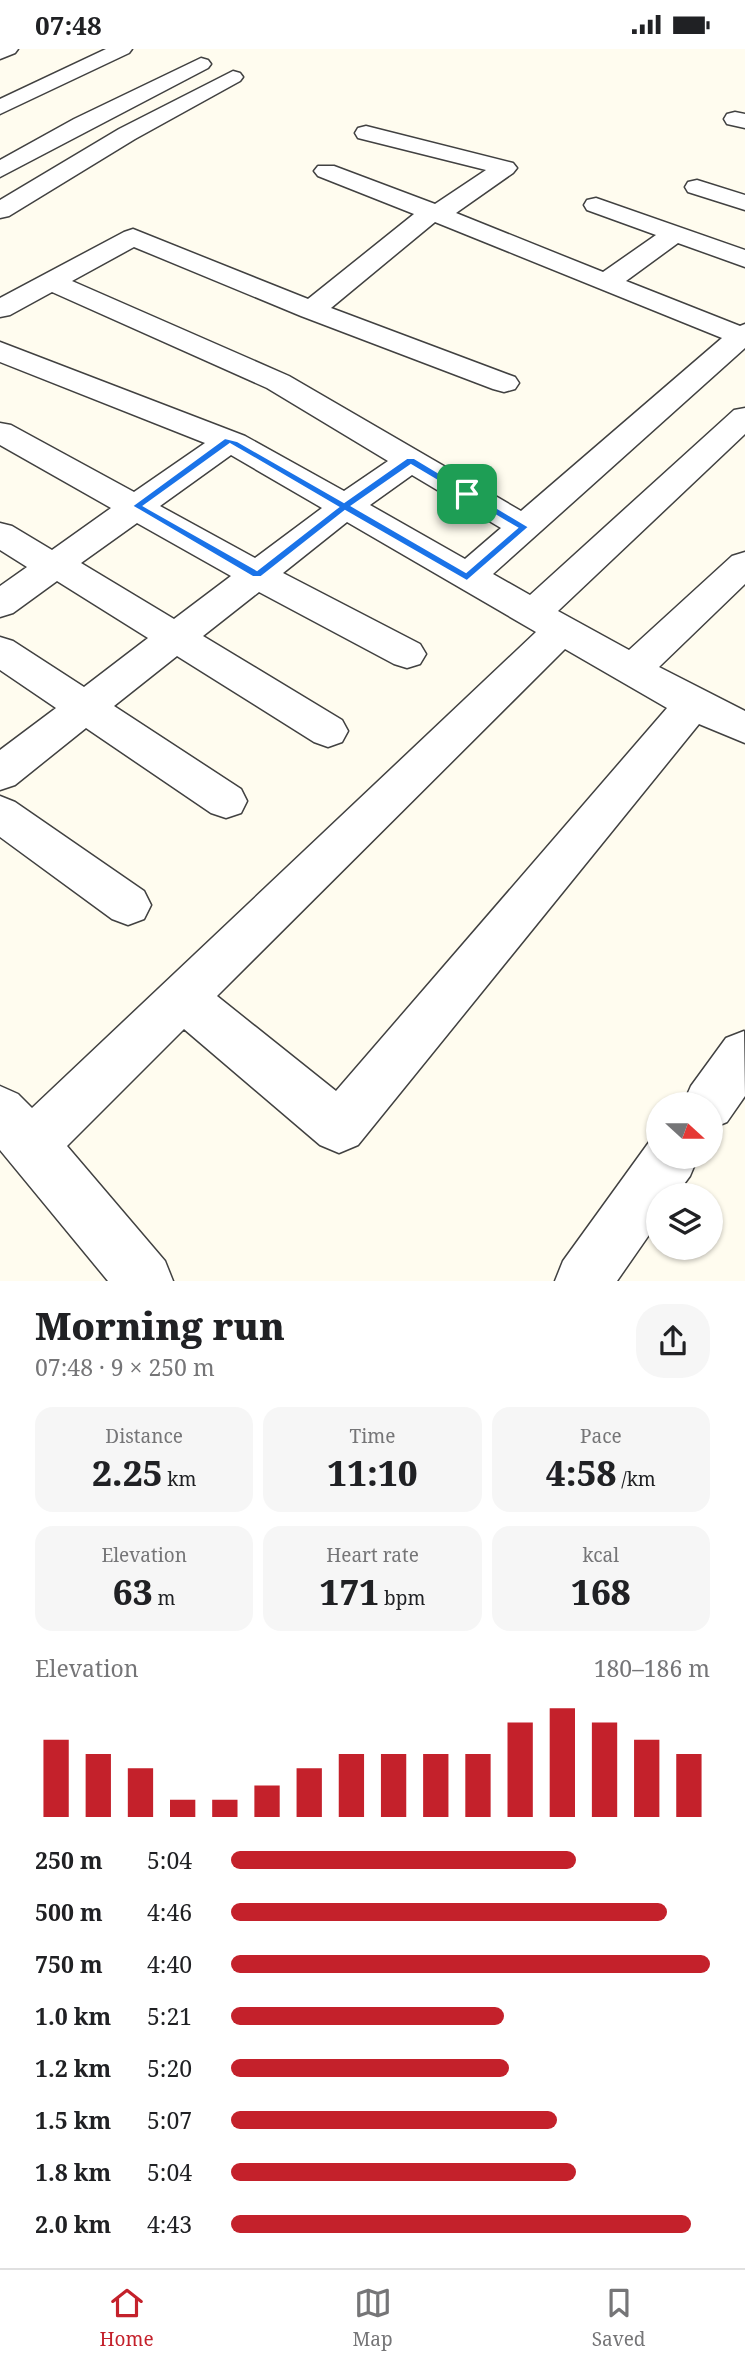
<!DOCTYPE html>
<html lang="en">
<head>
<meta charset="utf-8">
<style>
  :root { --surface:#fff; --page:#f6f6f6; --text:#202124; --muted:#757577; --line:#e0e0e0; --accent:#c4212b }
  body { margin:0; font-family:"Noto Serif",serif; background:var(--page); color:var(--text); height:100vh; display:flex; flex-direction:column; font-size:26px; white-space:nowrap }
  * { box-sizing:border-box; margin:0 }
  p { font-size:23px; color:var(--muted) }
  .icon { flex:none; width:38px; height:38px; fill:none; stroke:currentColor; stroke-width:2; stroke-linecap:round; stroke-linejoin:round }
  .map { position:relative; height:1232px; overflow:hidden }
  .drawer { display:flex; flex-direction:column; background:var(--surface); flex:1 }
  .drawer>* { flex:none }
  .needle { width:46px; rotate:111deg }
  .tools { position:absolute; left:646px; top:1043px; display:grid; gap:14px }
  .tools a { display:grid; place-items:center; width:77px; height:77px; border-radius:50%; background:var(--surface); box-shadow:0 2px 5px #0004; font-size:35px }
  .pin { position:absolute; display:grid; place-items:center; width:60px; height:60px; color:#fff; margin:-30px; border-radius:14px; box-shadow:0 4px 10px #0006 }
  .round { display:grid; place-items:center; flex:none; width:74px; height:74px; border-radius:28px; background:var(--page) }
  .headline { display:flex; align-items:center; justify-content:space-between; height:119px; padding:0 35px }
  h1 { font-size:38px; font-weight:800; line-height:52px }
  .stats { display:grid; grid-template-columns:repeat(3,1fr); gap:10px; height:119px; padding:7px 35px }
  .stats div { display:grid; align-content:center; border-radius:18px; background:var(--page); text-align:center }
  .stats b { font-size:35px; font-weight:800 }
  .stats small { font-size:19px; font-weight:400 }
  .stats p { font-size:19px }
  .chart { height:196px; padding:14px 35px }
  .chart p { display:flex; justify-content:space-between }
  .chart svg { width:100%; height:126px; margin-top:7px; stroke:var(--accent); stroke-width:6 }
  ul { padding:0 35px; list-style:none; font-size:23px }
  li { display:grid; grid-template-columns:112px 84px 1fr; align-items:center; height:52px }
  li i { height:18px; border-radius:9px; background:var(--accent) }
  .status { display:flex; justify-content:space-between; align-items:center; height:49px; padding:0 35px; background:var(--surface); direction:ltr }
  .status svg { height:19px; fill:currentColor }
  .menu { display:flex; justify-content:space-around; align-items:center; height:98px; border-top:2px solid var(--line); background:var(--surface); font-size:19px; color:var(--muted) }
  .menu a { display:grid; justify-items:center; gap:4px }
  .menu .active { color:var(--accent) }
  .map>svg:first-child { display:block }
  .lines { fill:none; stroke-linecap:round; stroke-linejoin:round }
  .minor-casing { stroke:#414141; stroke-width:3 }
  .minor { fill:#fff; fill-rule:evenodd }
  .route { fill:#1a73e8; stroke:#fff; stroke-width:2; fill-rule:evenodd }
</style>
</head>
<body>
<div class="status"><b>07:48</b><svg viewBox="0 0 49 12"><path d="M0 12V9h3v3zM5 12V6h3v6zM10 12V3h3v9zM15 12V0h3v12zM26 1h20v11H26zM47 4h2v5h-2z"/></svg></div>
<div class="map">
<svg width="745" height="1232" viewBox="0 0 745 1232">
  <rect width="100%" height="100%" fill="#fffcef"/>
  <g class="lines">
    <g class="minor-casing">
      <path id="minor" d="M0,0H18L15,4L0,10Z
        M106,0H132L129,4L0,65V50Z
        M201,9L208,11L211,15L208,19L0,128V111L74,70Z
        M233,22L240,24L243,28L240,32L135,90L9,167L0,169V151L119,80Z
        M735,63L745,65V79L727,75L724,70L727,65Z
        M366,77L513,114L517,119L513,124L456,164L603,223L656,186L587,161L584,156L587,151L596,149L745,201V218L678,194L626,232L740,277L745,275V299L493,525L530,546L734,361L745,359V385L558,562L629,601L732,507L745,503V535L659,618L745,662V694L699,675L358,1096L339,1104L320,1096L184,980L67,1097L165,1212L173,1232H108L0,1101V1037L18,1045L32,1059L536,583L347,473L283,524L420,595L426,605L420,615L407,619L394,615L259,543L203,587L342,671L348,682L342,693L328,698L314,693L177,607L114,657L241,740L247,752L241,764L226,769L211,764L86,679L15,736L0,741V701L56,659L0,621V588L13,592L84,638L148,589L57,532L13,564L0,568V537L27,518L0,501V474L12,477L52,501L111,459L0,396V374L11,376L134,443L205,394L0,313V293L245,387L344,442L388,412L267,339L52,243L10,266L0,268V249L124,183L133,180L308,250L414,165L318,127L314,122L318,117H334L435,155L486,121L358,89L355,84L358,79ZM435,173L722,289L521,462L289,327L72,232L134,198L301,267L493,340L504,343L515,340L519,334L515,328L331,259ZM231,406L322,459L255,509L160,457ZM412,426L501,479L465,510L370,456ZM137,474L231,527L174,570L81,514ZM565,600L667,659L336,1042L217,947Z
        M697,131L745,146V161L688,143L685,138L688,133Z
        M0,747L15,753L144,842L151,856L144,870L128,876L112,870L0,788Z
        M744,982L745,1047L727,1073L710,1080V1055H683L691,1037L726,989Z
        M658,1087V1108H698L690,1127L676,1146H658V1173L617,1232H555L563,1212L652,1089Z"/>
    </g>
    <use href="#minor" class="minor"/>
  </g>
  <path class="route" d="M225,389L237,392L344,453L407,409H414L529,478L467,532L345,462L261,528H253L132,457ZM230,395L338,458L257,521L144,457ZM411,416L517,479L466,523L352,457Z"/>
</svg>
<div class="tools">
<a><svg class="needle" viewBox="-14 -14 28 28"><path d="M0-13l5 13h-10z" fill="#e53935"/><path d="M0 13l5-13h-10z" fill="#757577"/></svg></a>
<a><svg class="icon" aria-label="layers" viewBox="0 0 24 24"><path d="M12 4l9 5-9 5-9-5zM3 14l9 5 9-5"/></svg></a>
</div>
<div class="pin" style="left:467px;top:445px;background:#1e9e55"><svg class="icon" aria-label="arrive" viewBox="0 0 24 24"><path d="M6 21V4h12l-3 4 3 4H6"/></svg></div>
</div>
<section class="drawer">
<div class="headline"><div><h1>Morning run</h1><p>07:48 · 9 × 250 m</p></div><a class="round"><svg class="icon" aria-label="share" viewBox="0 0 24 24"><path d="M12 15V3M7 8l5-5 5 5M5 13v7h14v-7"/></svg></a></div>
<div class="stats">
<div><p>Distance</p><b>2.25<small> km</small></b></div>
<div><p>Time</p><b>11:10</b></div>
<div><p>Pace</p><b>4:58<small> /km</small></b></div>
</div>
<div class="stats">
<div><p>Elevation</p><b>63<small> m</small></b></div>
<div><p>Heart rate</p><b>171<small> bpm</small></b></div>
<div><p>kcal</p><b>168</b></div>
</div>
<div class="chart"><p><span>Elevation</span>180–186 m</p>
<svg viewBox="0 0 160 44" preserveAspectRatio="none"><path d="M5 44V17M15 44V22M25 44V27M35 44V38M45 44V38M55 44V33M65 44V27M75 44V22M85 44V22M95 44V22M105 44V22M115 44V11M125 44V6M135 44V11M145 44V17M155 44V22"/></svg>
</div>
<ul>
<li><b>250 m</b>5:04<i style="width:72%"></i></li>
<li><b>500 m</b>4:46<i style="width:91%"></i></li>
<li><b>750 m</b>4:40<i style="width:100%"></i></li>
<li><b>1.0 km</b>5:21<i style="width:57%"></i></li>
<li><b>1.2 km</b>5:20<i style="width:58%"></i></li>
<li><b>1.5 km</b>5:07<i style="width:68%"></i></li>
<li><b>1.8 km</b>5:04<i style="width:72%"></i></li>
<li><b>2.0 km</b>4:43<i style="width:96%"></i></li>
</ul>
</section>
<nav class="menu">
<a class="active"><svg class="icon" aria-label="home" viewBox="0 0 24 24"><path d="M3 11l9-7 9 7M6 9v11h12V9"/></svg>Home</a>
<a><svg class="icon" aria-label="map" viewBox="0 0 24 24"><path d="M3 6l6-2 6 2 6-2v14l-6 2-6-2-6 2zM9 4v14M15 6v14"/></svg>Map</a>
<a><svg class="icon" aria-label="saved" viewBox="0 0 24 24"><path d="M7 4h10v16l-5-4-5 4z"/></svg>Saved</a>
</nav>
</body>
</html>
